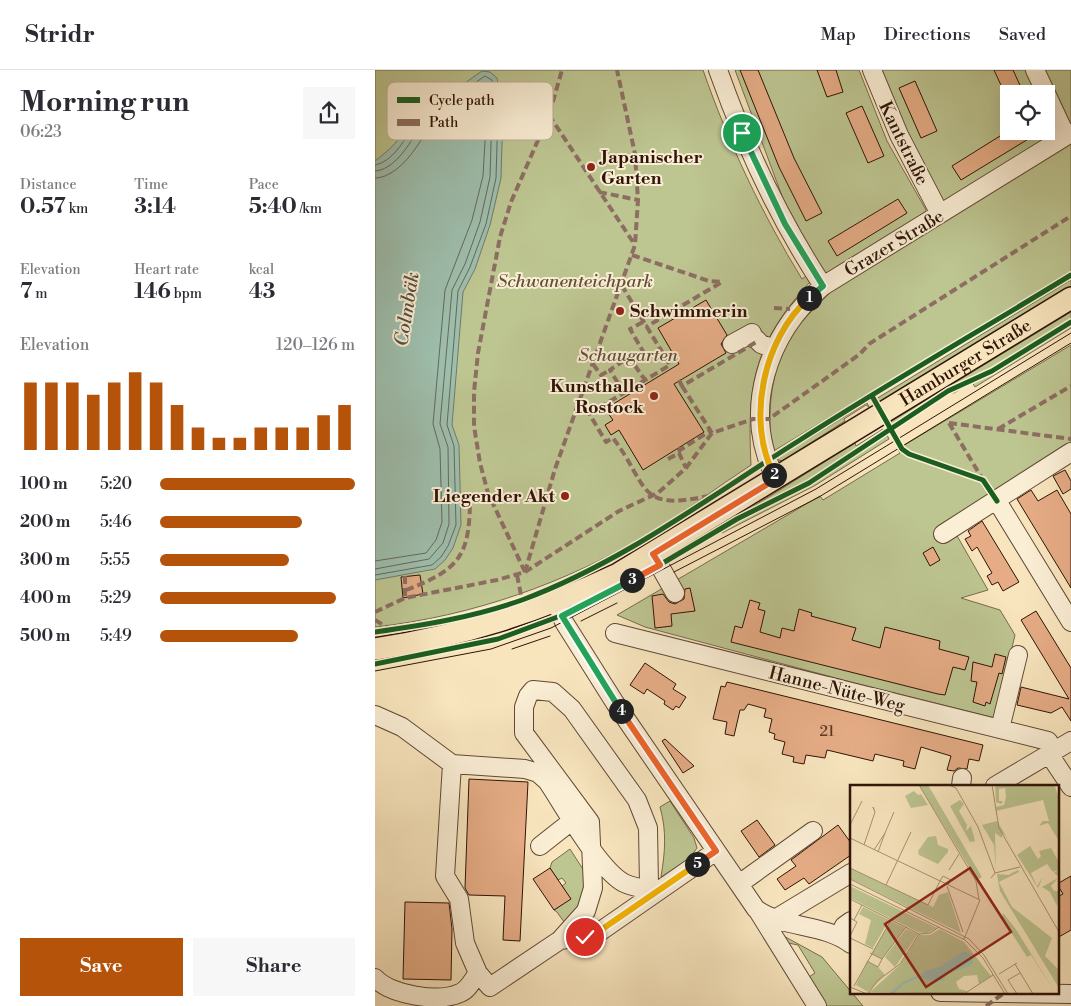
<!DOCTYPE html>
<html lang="en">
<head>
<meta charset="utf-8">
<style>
  :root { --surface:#fff; --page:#f7f7f7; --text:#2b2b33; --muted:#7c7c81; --line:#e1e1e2; --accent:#b45309 }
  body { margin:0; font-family:"Libre Bodoni",serif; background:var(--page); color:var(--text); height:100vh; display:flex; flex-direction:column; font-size:19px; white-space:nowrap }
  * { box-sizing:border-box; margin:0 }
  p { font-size:16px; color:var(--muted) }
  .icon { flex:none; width:28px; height:28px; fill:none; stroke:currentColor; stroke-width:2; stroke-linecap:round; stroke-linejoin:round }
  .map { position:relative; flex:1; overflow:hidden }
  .details { display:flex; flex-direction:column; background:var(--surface); width:375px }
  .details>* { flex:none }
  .buttons { position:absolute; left:625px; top:15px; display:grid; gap:10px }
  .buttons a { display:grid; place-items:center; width:55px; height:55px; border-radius:0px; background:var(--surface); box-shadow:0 5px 20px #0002; font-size:25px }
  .pin { position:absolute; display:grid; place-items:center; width:42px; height:42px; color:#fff; margin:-21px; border:2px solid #fff; border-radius:50%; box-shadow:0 1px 5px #0007 }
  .km { position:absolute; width:25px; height:25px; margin:-12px; border-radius:50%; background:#222; color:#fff; font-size:14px; line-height:25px; text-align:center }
  .round { display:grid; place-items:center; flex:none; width:52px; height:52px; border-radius:0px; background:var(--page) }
  .summary { display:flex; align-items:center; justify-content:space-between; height:85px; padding:0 20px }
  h1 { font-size:28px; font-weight:700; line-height:38px }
  .metrics { display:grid; grid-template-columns:repeat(3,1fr); gap:8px; height:85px; padding:5px 20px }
  .metrics div { display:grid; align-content:center }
  .metrics b { font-size:21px; font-weight:700 }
  .metrics small { font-size:14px; font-weight:400 }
  .metrics p { font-size:14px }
  .chart { height:140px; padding:10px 20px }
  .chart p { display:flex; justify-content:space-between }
  .chart svg { width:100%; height:90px; margin-top:5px; stroke:var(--accent); stroke-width:6 }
  .action { display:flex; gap:10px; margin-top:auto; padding:10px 20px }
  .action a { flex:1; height:58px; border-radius:0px; background:var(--accent); color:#fff; font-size:20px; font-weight:700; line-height:58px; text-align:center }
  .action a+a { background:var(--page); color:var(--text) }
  ul { padding:0 20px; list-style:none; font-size:16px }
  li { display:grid; grid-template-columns:80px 60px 1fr; align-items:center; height:38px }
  li i { height:12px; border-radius:6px; background:var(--accent) }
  header { display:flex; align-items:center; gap:30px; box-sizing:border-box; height:70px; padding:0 25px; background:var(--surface); border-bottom:1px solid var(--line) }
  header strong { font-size:24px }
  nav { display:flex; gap:28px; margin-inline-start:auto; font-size:18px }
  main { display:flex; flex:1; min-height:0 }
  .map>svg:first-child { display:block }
  .green { fill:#bdc591; stroke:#766c4c }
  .water { fill:#9ebfae; stroke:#727a6b }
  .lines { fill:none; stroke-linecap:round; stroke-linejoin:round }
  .shore { stroke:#66695a; stroke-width:1 }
  .building { fill:#e5ac85; stroke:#2f1306 }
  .minor-casing { stroke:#614834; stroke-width:20 }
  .major-casing { stroke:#2f1306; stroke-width:24 }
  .minor { stroke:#faeed5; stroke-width:18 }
  .major { stroke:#f8e5be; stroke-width:21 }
  .tram { stroke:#2f1306; stroke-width:1 }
  .quiet { stroke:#8d6e63; stroke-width:4; stroke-dasharray:8 4; stroke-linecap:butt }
  .cycleway-casing { stroke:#faeed5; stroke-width:8 }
  .cycleway { stroke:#1b5e20; stroke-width:5 }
  .split-1-casing { stroke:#fff; stroke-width:10 }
  .split-2-casing { stroke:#fff; stroke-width:10 }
  .split-3-casing { stroke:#fff; stroke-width:10 }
  .split-4-casing { stroke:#fff; stroke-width:10 }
  .split-5-casing { stroke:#fff; stroke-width:10 }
  .split-6-casing { stroke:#fff; stroke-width:10 }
  .split-1 { stroke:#22a559; stroke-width:6 }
  .split-2 { stroke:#f5b400; stroke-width:6 }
  .split-3 { stroke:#f0652b; stroke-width:6 }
  .split-4 { stroke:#22a559; stroke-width:6 }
  .split-5 { stroke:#f0652b; stroke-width:6 }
  .split-6 { stroke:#f5b400; stroke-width:6 }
  .poi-dot { fill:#8f2418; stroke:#faeed5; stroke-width:2 }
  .labels { text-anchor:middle; stroke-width:4; stroke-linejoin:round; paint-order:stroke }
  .number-label { font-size:15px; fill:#5c3926 }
  .street-label { font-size:18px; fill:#2f1306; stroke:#faeed5 }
  .poi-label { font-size:18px; font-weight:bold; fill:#2f1306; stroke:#faeed5; text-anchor:start }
  .park-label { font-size:18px; font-style:italic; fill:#615137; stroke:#faeed5 }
  .water-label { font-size:19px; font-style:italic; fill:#564f41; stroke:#faeed5 }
  .inset-river { fill:none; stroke:#9ebfae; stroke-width:2.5 }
  .inset-road { fill:none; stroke:#a89174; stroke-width:1 }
  .view { fill:#8f2418; fill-opacity:0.15; stroke:#8f2418; stroke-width:2.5 }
  .inset-edge { fill:none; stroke:#2f1306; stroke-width:2.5 }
  .key { fill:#faeed5; stroke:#bdac97; stroke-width:1 }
  .key-label { font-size:14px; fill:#2f1306 }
</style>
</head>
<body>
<header>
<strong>Stridr</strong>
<nav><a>Map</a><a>Directions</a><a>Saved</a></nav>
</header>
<main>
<section class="details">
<div class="summary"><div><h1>Morning run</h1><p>06:23</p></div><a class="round"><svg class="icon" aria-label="share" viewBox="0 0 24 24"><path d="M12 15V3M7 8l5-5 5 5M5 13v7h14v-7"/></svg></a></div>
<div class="metrics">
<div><p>Distance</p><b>0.57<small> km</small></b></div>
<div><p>Time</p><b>3:14</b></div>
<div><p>Pace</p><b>5:40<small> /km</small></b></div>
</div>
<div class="metrics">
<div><p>Elevation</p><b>7<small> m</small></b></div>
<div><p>Heart rate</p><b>146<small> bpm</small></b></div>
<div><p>kcal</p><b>43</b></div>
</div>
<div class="chart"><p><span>Elevation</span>120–126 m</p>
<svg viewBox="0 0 160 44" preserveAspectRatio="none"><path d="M5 44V11M15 44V11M25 44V11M35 44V17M45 44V11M55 44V6M65 44V11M75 44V22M85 44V33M95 44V38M105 44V38M115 44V33M125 44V33M135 44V33M145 44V27M155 44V22"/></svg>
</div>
<ul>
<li><b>100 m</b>5:20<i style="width:100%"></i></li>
<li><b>200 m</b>5:46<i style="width:73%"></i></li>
<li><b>300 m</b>5:55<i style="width:66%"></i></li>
<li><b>400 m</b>5:29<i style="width:90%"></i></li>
<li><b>500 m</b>5:49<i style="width:71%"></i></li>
</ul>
<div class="action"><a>Save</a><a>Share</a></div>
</section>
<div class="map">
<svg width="696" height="936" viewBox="0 0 696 936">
  <rect width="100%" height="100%" fill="#f8e5be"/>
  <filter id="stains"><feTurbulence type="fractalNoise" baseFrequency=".004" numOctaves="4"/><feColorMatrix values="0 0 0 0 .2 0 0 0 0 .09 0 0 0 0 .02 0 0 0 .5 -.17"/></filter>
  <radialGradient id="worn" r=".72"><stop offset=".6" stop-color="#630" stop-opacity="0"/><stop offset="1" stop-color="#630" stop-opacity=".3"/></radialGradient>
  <path class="green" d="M0,0H328C353,72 387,144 427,209L434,204L435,212C379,273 372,314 376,395C342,417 310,442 275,463C191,513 98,546 0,557Z
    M360,0H484L512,71L551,140L550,144L451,205L416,150Z
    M505,0H651L661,24H634V61H671V45L681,64L562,138Z
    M666,0H696V53L692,52Z
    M696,72V201L397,382C392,341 395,297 419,262C431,245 447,232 461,216Z
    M696,210V217L504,334L501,329Z
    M696,242V250L617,300L572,320L518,357L515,352Z
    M696,254V258L600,317L597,312L579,323L574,322L613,304Z
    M696,275V382L581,464L613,520L586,528L625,540L640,565L620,648L483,614L270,557L242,545L445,426L448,430L525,383L523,379Z
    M492,333L494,337L491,335L469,349L470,351L407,391L400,389Z
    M508,359L509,362L433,412L363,446L480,373L481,376Z
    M512,365L514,369L439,416L347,463L345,461L436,414Z
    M295,731L319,768L322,778L314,789L286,807C290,782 292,762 285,737Z
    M195,779L211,804L205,838L189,852L182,842L179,840L195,829L187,816L191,813L187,808L183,810L175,798L177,792Z
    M405,864L447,887L488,936H449L434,907L440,903L423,875L408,872Z"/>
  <path class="water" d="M107,1L115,2L122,8L128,39L126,108L115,155L100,199L88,222L77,355L84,375L86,455L78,478L70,490L60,499L0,510V91C14,80 25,71 33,54L55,50L67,40L77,22Z"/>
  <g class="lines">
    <path class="shore" d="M0,95C17,92 29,71 37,58L58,54L71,43L81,26L110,6L117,10L123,40L121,108L111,154L95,197L83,221L72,355L79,376L81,455L73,476L66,487L57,495L0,505
      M0,101C18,100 33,77 41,63L62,60L76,47L86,30L108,14L112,15L117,41L115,107L105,152L90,194L77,220L65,354L73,377L74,454L68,473L54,489L0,499
      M0,108C19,108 37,85 46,70C82,65 79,44 103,26L106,27L110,72L108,106L97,150L70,220L58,354L65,379L67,452L61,470L51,483L0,491"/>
  </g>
  <path class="building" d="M365,0H383L419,88L447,143L431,151L404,97Z
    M442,0H461L468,22L452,27Z
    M619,0H638L649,24H630Z
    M540,11L562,61L546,68L524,18Z
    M487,36L509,86L493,93L471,43Z
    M633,61H651L655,68L586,110L577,96Z
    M523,129L532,143L462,186L453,171Z
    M331,230L352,265L346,274L351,283L299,314L329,362L268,400L244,360L236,365L230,355L238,350L230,339L304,294L283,258Z
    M690,400L696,411V419L688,424L678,406Z
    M656,420L663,431L682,420L696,444V518L642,429Z
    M607,451L644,512L628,521L623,512L617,515L612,506L617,503L602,477L597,481L590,469L596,466L593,461Z
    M558,477L565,490L555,496L548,483Z
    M45,505L48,524L28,528L26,507Z
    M315,518L320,541L296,544L297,556L280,558L277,526L288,524L294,532L300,534L309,529L310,519Z
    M375,530L385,533L383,539L390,541L385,562L405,568L407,558L419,561L424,539L437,543L436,546L481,558L477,570L505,578L510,557L565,571L564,579L594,587L590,600L578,597L570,625L563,624L356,572L360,556L367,558Z
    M661,541L696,598V651L687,637L676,643L642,635L646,617L694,629L646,550Z
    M620,584L631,587L627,604L624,603L615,634L611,632L610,636L598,632L602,612L596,611L598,592L617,597Z
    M270,593L301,614L298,619L311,627L304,638L301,636L298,640L289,634L290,631L272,619L269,624L255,615Z
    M352,612L608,675L604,691L594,689L592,699L583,698L579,701L572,700L576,686L546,677L540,699L528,696L529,691L500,684L498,691L452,680L450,688L431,685L429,694L418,692L419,687L407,684L410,672L399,669L400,664L394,662L397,649L389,647L391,639L373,634L369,640H365L359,666L350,664L352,652L338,649L346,616L350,617Z
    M290,669L319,696L308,703L287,671Z
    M94,709L153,712L145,871L128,870L130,826L94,825L90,818Z
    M382,750L400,775L384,787L366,761Z
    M463,755L476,773V785L434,814L429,808L410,820L402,809L421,796L416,790Z
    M175,798L196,829L179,840L158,809Z
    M696,806V860L682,868V827L688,824L682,814Z
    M30,832L74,833L77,859L76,910L28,909Z"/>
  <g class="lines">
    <g class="minor-casing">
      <path id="minor" d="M343,0C370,76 404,149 448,216
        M497,0L524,65L565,144
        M660,0L691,66
        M380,268L386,274L399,279
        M357,274L377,263
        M401,409C366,341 392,264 448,216L696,63
        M622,431L696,552
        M568,464L696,382
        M278,484L300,523
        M181,532L189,552L240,633L381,839C409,859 448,853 476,874
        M240,563L673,671L679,681
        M0,645L27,657L77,694L150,699L163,703L172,711C189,736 224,800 249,813C259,818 272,819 283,821
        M625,659L643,585
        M674,684L696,717
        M77,694L70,806L84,829L90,873L103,903L115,917L185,870L211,841L218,818L215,752L149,663V637L153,626L158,620L178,622L197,639L262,730L273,758L274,816L283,821
        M586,716L587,708
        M620,716L696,671
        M165,776L198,750
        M364,814L438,761
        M383,841L442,936
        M400,849L476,803
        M464,866L469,856L476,851
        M185,870L220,865L341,781
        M0,908C15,925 64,933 85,923C93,920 97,911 103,903
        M565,922L696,924"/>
    </g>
    <g class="major-casing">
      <g id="major">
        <path id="s1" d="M0,579C90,565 160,543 243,504L696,228"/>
      </g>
    </g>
    <use href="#minor" class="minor"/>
    <use href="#major" class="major"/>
    <path class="tram" d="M299,502L444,427L696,273
      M206,551L242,533
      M137,579L175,566
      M0,601L116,579L176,558L441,419L696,263"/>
    <path class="quiet" d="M174,45L260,175
      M224,122L263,130
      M257,185L334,211L347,212L271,257
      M399,238L415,239
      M268,252L255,259L269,283
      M218,294L226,305L235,300
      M304,310L307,316L383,271
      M307,316L337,363L378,349H394L485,284L494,274L696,146
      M249,323L235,300L254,287L270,310
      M205,328L231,372L238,368C274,415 261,442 333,426
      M214,344L295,295L247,216
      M574,353L696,369
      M574,353L608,410
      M623,359L696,316
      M303,378L305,380L335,361
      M293,389L304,383L311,398
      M150,502L113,423L105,393L99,356V322L103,283L125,167L136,132L174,45L187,0
      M150,502L180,399L260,175L263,130L260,84L242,0
      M142,505L147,530
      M30,506V526
      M31,520C87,499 95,484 95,425
      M0,542L30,528L122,510L150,502L244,441L283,423L311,398L337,363
      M0,550L15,559
      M611,936L629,923"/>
    <g class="cycleway-casing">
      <path id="cycleway" d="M497,326L527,379L534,384L608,410L622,431
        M0,562C50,555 99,547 147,530C249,492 334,427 425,370C514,313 606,260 696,205
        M0,594L123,569L196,542L271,503L362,449L434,413L573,321L617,301L696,252"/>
    </g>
    <use href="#cycleway" class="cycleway"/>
  </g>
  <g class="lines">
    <g class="split-1-casing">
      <path id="split-1" d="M367,63L410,154L448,216L434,228"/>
    </g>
    <g class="split-2-casing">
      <path id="split-2" d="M399,405C371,351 388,269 434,228"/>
    </g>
    <g class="split-3-casing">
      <path id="split-3" d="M257,510L285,495L278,484L401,409L399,405"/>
    </g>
    <g class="split-4-casing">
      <path id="split-4" d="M246,641L187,546L257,510"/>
    </g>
    <g class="split-5-casing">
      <path id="split-5" d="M246,641L341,781L322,794"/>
    </g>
    <g class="split-6-casing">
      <path id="split-6" d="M210,867L220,864L322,794"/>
    </g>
    <use href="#split-1" class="split-1"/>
    <use href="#split-2" class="split-2"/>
    <use href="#split-3" class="split-3"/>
    <use href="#split-4" class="split-4"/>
    <use href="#split-5" class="split-5"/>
    <use href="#split-6" class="split-6"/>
  </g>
  <g class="poi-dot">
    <circle cx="216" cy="97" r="5"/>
    <circle cx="245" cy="241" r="5"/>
    <circle cx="279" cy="326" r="5"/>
    <circle cx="190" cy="426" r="5"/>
  </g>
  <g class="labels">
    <g class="number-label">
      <text x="452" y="666">21</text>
    </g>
    <g class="street-label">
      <text transform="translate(529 73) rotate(64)" y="6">Kantstraße</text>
      <text transform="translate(519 173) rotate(-31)" y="6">Grazer Straße</text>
      <text dy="6" stroke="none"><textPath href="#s1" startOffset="662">Hamburger Straße</textPath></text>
      <text transform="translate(462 619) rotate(14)" y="6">Hanne-Nüte-Weg</text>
    </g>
    <g class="poi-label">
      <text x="226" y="93">Japanischer<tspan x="226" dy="21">Garten</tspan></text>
      <text x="255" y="247">Schwimmerin</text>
      <text x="269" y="322" text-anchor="end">Kunsthalle<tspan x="269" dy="21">Rostock</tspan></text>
      <text x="180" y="432" text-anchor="end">Liegender Akt</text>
    </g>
    <g class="park-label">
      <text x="200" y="217">Schwanenteichpark</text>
      <text x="253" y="291">Schaugarten</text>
    </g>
    <g class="water-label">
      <text transform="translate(31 239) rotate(-81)" y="7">Colmbäk</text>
    </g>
  </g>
  <g transform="translate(475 715)">
    <rect width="209" height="209" fill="#f8e5be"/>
    <path d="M69,0H78L132,92L127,95ZM145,0L205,1L209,14V56L198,38L189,41L193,36H199L193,15L146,26V22L154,20L156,11L155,3L149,4V16H153L151,19L146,17ZM64,6L68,10L71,9L78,20L61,23L55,11ZM110,15L114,19L109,26L117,40L116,46L121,41L125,56L120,57L100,21ZM147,36L161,59L155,50L152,48V53L145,48L146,86L144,60L132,40ZM86,51L88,60L98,64V67L88,79L69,70L68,66L78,52ZM180,61L188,74L191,71L189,66L201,63L209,77V92L204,88L208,85L203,87L197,79L181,88L187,101L193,92L188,103L167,70ZM0,83L83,122L89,110L98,107L111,148L0,94ZM168,85L169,87L149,97L162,122L202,153L195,171L209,185V203L150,106L147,89L158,90ZM208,93L201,101L204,106H209L207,121L200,107L192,102ZM0,101L87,143L77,148L68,147L0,113ZM13,122L39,135L23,163L15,159L21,135L9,129ZM153,128L165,143L206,209L181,170L177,172L152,133ZM41,136L55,143L32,174L21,169ZM56,144L68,149L45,182L35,172ZM90,144L114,157L141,191L129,199L127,190L114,191L106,197L109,204L117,206L113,209L20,207L50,180L69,150H80ZM17,176L28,182L35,190L18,207L6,200Z" fill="#bdc591"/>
    <path d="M112,167H118L123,172L122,180L97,189L94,195L85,197L70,192L75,186L91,181Z" fill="#9ebfae"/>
    <path class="inset-river" d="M41,209L53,198L70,191"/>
    <path class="inset-road" d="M69,0L126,96L129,115M99,0L106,3L128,42L145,88M142,0L149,43L209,147M0,40L12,16M35,48L44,27M0,53L130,115M14,60L25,27L23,22L24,25M24,65L35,48L28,67M0,83L78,120L90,96M99,85L109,69M141,93L145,88L170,82M0,94L119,154L134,170L158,209M90,96L93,91L101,95L98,100M0,99L115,155L133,173L155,209M36,100L61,47M97,101L113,147M0,114L69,149L80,148L89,142M0,133L7,137L0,151M4,135L12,120M0,153L23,164M114,154L130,115M32,174L56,142M17,176L28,182L32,174L20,168M165,179L183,209M149,189L167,178M4,201L41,135M0,202L17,209M18,209L27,196L50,179L69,149M114,209L143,190M167,209L158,195L170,188"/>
    <path class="view" d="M120,83L161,147L76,202L35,139Z"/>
    <rect width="209" height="209" class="inset-edge"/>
  </g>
  <rect x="12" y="12" width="166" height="58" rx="8" class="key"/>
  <rect x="22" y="27" width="23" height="6" fill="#1b5e20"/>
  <rect x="22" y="49" width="23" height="7" fill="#8d6e63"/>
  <g class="key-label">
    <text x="54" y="35">Cycle path</text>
    <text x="54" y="57">Path</text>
  </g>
  <rect width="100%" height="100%" filter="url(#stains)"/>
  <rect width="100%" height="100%" fill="url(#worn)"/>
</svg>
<div class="buttons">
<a><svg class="icon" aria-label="locate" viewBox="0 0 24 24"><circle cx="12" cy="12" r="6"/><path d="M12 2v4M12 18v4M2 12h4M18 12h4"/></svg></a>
</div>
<div class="pin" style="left:367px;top:63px;background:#1e9e55"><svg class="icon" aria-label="arrive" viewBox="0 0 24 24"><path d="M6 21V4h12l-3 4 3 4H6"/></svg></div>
<div class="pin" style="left:210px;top:867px;background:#d93025"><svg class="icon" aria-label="check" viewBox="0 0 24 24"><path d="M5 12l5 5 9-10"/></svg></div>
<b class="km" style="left:434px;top:228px">1</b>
<b class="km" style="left:399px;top:405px">2</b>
<b class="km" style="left:257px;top:510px">3</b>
<b class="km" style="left:246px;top:641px">4</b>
<b class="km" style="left:322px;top:794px">5</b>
</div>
</main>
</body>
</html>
